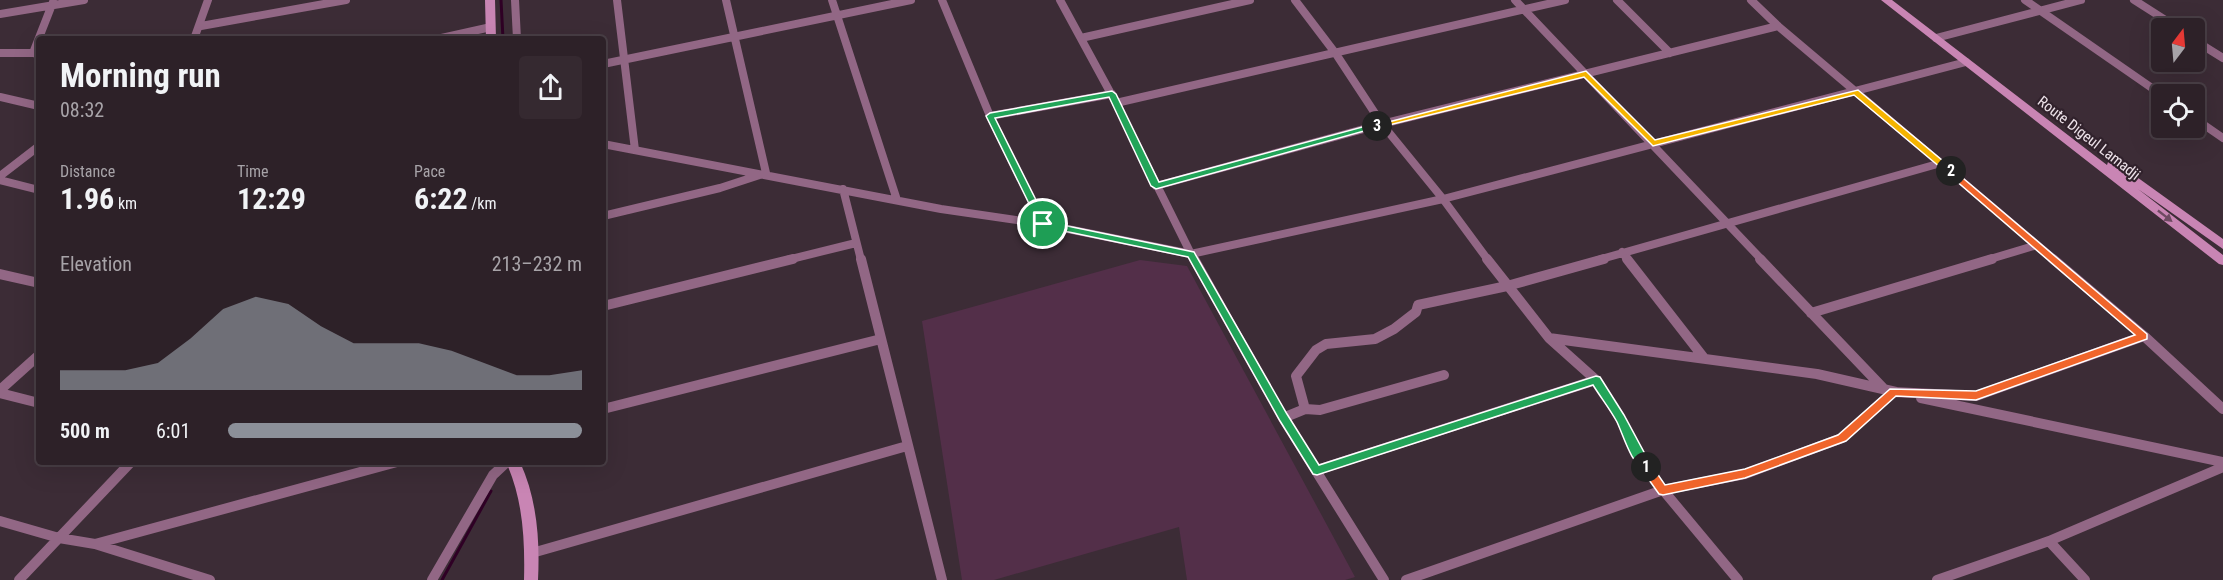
<!DOCTYPE html>
<html lang="en">
<head>
<meta charset="utf-8">
<style>
  :root { --surface:#2d2128; --page:#352930; --text:#f1f3f6; --muted:#a7a3a8; --line:#483e45; --accent:#8c9099 }
  body { margin:0; font-family:"Roboto Condensed",sans-serif; background:var(--page); color:var(--text); height:100vh; display:flex; flex-direction:column; font-size:22px; white-space:nowrap }
  * { box-sizing:border-box; margin:0 }
  p { font-size:20px; color:var(--muted) }
  .icon { flex:none; width:33px; height:33px; fill:none; stroke:currentColor; stroke-width:2; stroke-linecap:round; stroke-linejoin:round }
  .map { position:relative; flex:1; overflow:hidden }
  .details { position:absolute; left:36px; top:36px; width:570px; height:429px; display:flex; flex-direction:column; background:var(--surface); border-radius:6px; box-shadow:0 6px 24px #0002,0 0 0 2px var(--line) }
  .details>* { flex:none }
  .needle { width:39px; rotate:16deg }
  .fabs { position:absolute; left:2151px; top:18px; display:grid; gap:12px }
  .fabs a { display:grid; place-items:center; width:54px; height:54px; border-radius:6px; background:var(--surface); box-shadow:0 6px 24px #0002,0 0 0 2px var(--line); font-size:30px }
  .pin { position:absolute; display:grid; place-items:center; width:51px; height:51px; color:#fff; margin:-26px; border:3px solid #fff; border-radius:50%; box-shadow:0 2px 6px #0007 }
  .km { position:absolute; width:30px; height:30px; margin:-15px; border-radius:50%; background:#222; color:#fff; font-size:16px; line-height:30px; text-align:center }
  .round { display:grid; place-items:center; flex:none; width:63px; height:63px; border-radius:6px; background:var(--page) }
  .head { display:flex; align-items:center; justify-content:space-between; height:102px; padding:0 24px }
  h1 { font-size:33px; font-weight:700; line-height:45px }
  .stats { display:grid; grid-template-columns:repeat(3,1fr); gap:9px; height:102px; padding:6px 24px }
  .stats div { display:grid; align-content:center }
  .stats b { font-size:30px; font-weight:700 }
  .stats small { font-size:16px; font-weight:400 }
  .stats p { font-size:16px }
  .chart { height:168px; padding:12px 24px }
  .chart p { display:flex; justify-content:space-between }
  .chart svg { width:100%; height:108px; margin-top:6px; fill:var(--accent); opacity:.7 }
  ul { padding:0 24px; list-style:none; font-size:20px }
  li { display:grid; grid-template-columns:96px 72px 1fr; align-items:center; height:45px }
  li i { height:15px; border-radius:8px; background:var(--accent) }
  .map>svg:first-child { display:block }
  .green { fill:#532f49 }
  .lines { fill:none; stroke-linecap:round; stroke-linejoin:round }
  .stream { stroke:#2f0025; stroke-width:3 }
  .street-far1 { stroke:#926785; stroke-width:8 }
  .street { stroke:#926785; stroke-width:10 }
  .secondary { fill:#c985b4; fill-rule:evenodd }
  .oneway { fill:#6e4a62 }
  .split-1 { fill:#22a559; stroke:#fff; stroke-width:1.5 }
  .split-2 { fill:#f0652b; stroke:#fff; stroke-width:1.5 }
  .split-3 { fill:#f5b400; stroke:#fff; stroke-width:1.5 }
  .split-4 { fill:#22a559; stroke:#fff; stroke-width:1.5 }
  .labels { text-anchor:middle; stroke-width:4.5; stroke-linejoin:round; paint-order:stroke }
  .street-label { font-size:15px; fill:#eee3ea; stroke:#31222c }
</style>
</head>
<body>
<div class="map">
<svg width="2223" height="580" viewBox="0 0 2223 580">
  <rect width="100%" height="100%" fill="#3c2c36"/>
  <path class="green" d="M1140,260L1187,266L1355,577L1345,580H1187L1179,527L994,580H962L922,321Z"/>
  <g class="lines">
    <path class="stream" d="M501,0L503,39
      M442,580L491,491"/>
    <path class="street-far1" d="M515,0L517,39
      M617,0L635,150
      M832,0L897,200
      M942,0L990,116L1043,224
      M1060,0L1116,103L1194,260
      M1295,0L1336,54L1382,124L1443,199L1488,260
      M1515,0L1762,260
      M1617,0L1670,53
      M1751,0L1778,26L2055,260
      M2025,0L2162,95
      M2134,0L2178,28
      M0,14L84,0
      M201,26L346,0
      M1081,38L1250,0
      M1936,38L2081,0
      M194,39L208,0
      M437,39L491,27
      M2194,40L2223,58
      M0,53H37
      M33,53L53,2
      M603,64L911,0
      M0,97L39,106
      M1116,103L1565,0
      M990,116L1112,94
      M2194,118L2223,138
      M603,144L941,209L1043,224L1191,254L1443,199L1966,62
      M0,176L39,146
      M0,180L39,190
      M1156,186L1382,124L1778,26
      M843,189L861,260
      M603,216L720,188L766,173L726,0
      M1622,252L1628,260
      M787,260L856,243
      M1598,260L1941,163
      M1987,260L2037,245"/>
    <path class="street" d="M861,259L942,580
      M1194,259L1283,418L1384,580
      M1487,259L1549,338L1596,380L1620,418L1638,455L1663,490L1738,580
      M1627,259L1704,358
      M1760,259L1884,389
      M2053,259L2144,336L2223,409
      M0,274L39,283
      M603,306L793,259
      M1811,313L1992,259
      M1549,338L1817,374L1896,392
      M0,390L39,355
      M0,393L39,403
      M1921,398L2223,462
      M603,409L881,339
      M1305,409L1296,376L1316,350L1326,344L1375,339L1394,329L1416,312L1418,305L1507,286L1604,259
      M1283,418L1305,409L1320,410L1444,375
      M1317,470L1596,380
      M0,521L59,538L95,544L397,462
      M2049,541L2085,580
      M95,544L210,580
      M532,553L907,446
      M19,580L131,462
      M432,580L493,475L507,462
      M1406,580L1663,490L1745,474L1842,438L1893,392L1976,396L2144,336
      M1937,580L2049,541L2223,467"/>
    <path class="secondary" d="M485,0H495L496,39H486Z
      M1881,0H1892L2107,165L2108,162H2116L2223,239V249L2138,189L2223,255V265L2219,264Z
      M506,462H520C537,499 540,540 538,580H524C525,540 523,499 506,462Z"/>
  </g>
  <defs><path id="oneway-solid" d="M-6-.8H1V-3.2L6.5 0L1 3.2V.8H-6Z" transform="scale(1.5)"/></defs>
  <use class="oneway" href="#oneway-solid" transform="translate(2165 216) rotate(38)"/>
  <path class="split-1" d="M1043,221L1194,252L1287,414L1319,465L1596,376L1600,377L1624,415L1652,467L1646,471C1631,464 1624,437 1617,422C1610,409 1601,398 1593,385L1317,475L1313,474L1280,421L1188,257L1040,226L1038,224Z"/>
  <path class="split-2" d="M1951,168L2147,334V339L1976,400L1896,396L1846,441L1745,478L1663,495L1659,494L1642,470V463H1650L1665,485L1745,469L1838,435L1890,389L1976,391L2135,335L1947,173L1946,171Z"/>
  <path class="split-3" d="M1586,71L1655,140L1858,90L1955,171L1947,173L1854,95L1653,146L1584,77L1377,128L1373,126Z"/>
  <path class="split-4" d="M1112,91L1116,94L1159,182L1377,123L1382,126L1156,189L1151,186L1109,97L995,118L1048,224L1043,227L1040,226L986,116L990,113Z"/>
  <g class="labels">
    <g class="street-label">
      <text transform="translate(2089 138) rotate(38)" y="5">Route Digeul Lamadji</text>
    </g>
  </g>
</svg>
<div class="fabs">
<a><svg class="needle" viewBox="-14 -14 28 28"><path d="M0-13l5 13h-10z" fill="#e53935"/><path d="M0 13l5-13h-10z" fill="#a7a3a8"/></svg></a>
<a><svg class="icon" aria-label="locate" viewBox="0 0 24 24"><circle cx="12" cy="12" r="6"/><path d="M12 2v4M12 18v4M2 12h4M18 12h4"/></svg></a>
</div>
<div class="pin" style="left:1043px;top:224px;background:#1e9e55"><svg class="icon" aria-label="arrive" viewBox="0 0 24 24"><path d="M6 21V4h12l-3 4 3 4H6"/></svg></div>
<b class="km" style="left:1646px;top:467px">1</b>
<b class="km" style="left:1951px;top:171px">2</b>
<b class="km" style="left:1377px;top:126px">3</b>
<section class="details">
<div class="head"><div><h1>Morning run</h1><p>08:32</p></div><a class="round"><svg class="icon" aria-label="share" viewBox="0 0 24 24"><path d="M12 15V3M7 8l5-5 5 5M5 13v7h14v-7"/></svg></a></div>
<div class="stats">
<div><p>Distance</p><b>1.96<small> km</small></b></div>
<div><p>Time</p><b>12:29</b></div>
<div><p>Pace</p><b>6:22<small> /km</small></b></div>
</div>
<div class="chart"><p><span>Elevation</span>213–232 m</p>
<svg viewBox="0 0 160 44" preserveAspectRatio="none"><path d="M0 44V36L10 36L20 36L30 33L40 23L50 11L60 6L70 9L80 18L90 25L100 25L110 25L120 28L130 33L140 38L150 38L160 36V44z"/></svg>
</div>
<ul>
<li><b>500 m</b>6:01<i style="width:100%"></i></li>
</ul>
</section>
</div>
</body>
</html>
